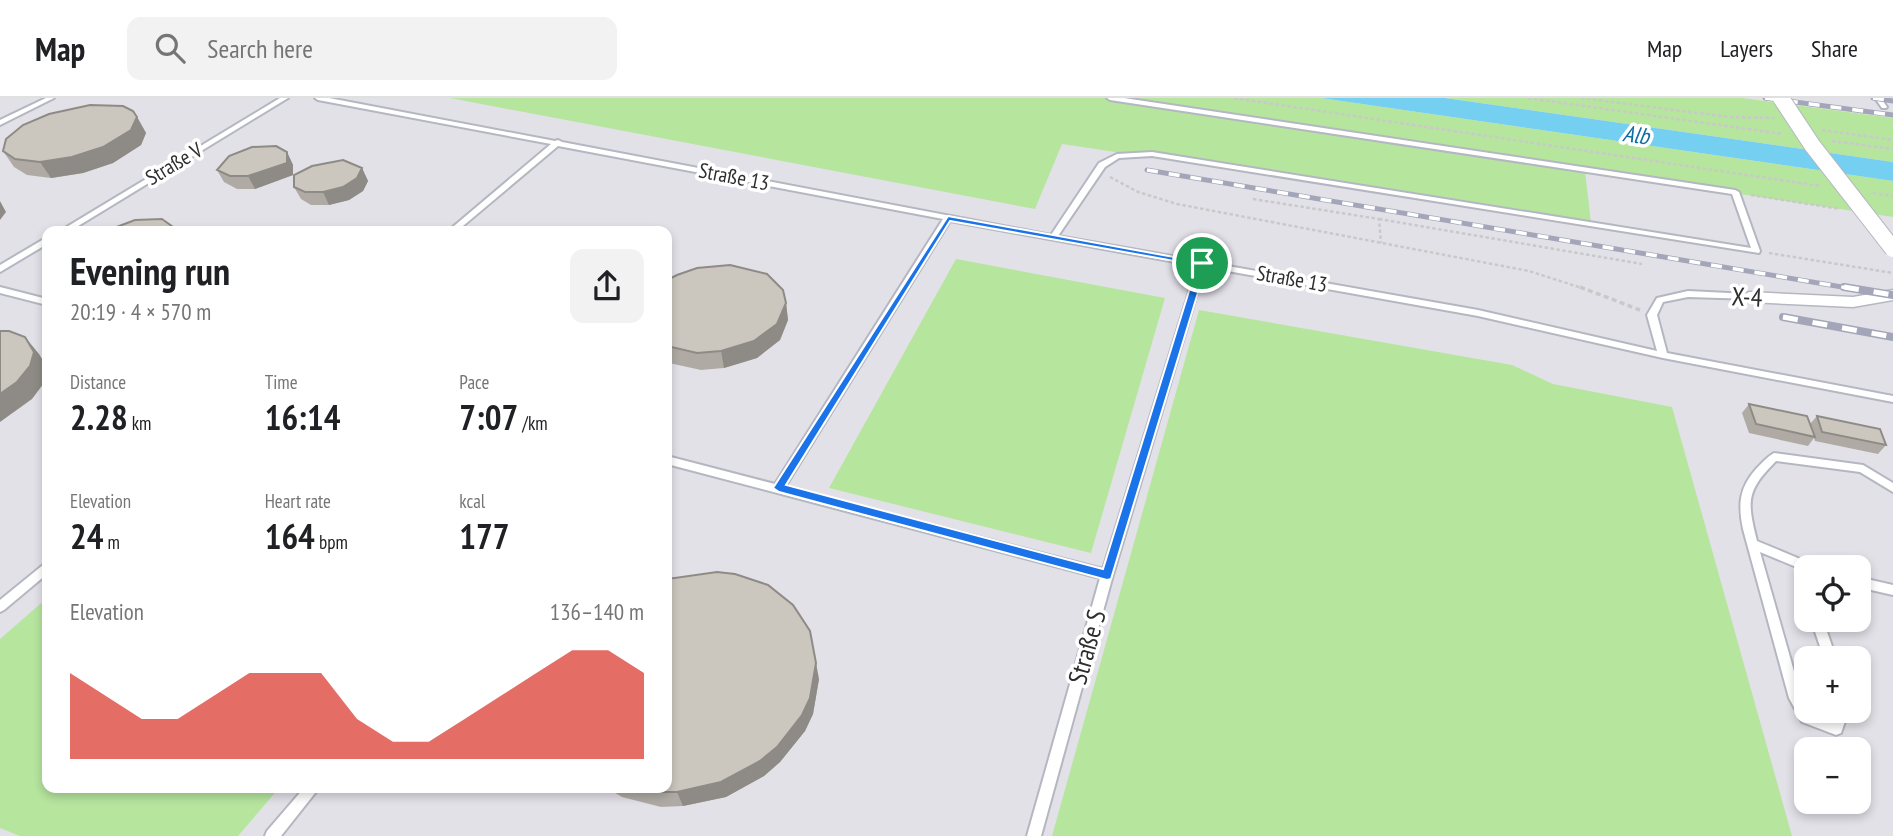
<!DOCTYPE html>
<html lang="en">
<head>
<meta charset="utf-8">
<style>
  :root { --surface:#fff; --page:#f2f2f2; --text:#202124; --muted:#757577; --line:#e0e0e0; --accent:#d93025 }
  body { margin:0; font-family:"PT Sans Narrow",sans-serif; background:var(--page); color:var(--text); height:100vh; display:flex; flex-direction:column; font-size:26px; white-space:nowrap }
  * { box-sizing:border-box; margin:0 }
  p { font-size:23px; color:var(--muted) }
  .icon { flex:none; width:38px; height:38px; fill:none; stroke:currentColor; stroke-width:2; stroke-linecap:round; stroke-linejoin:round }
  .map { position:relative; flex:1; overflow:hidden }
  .sheet { position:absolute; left:42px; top:128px; width:630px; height:567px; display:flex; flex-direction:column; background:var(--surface); border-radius:14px; box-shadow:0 4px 10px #0003 }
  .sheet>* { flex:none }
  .controls { position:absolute; left:1794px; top:457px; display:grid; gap:14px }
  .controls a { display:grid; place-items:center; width:77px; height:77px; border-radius:14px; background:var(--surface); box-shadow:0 4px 10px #0003; font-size:35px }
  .pin { position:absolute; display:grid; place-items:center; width:60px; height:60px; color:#fff; margin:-30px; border:4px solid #fff; border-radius:50%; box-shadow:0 2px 7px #0007 }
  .round { display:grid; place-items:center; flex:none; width:74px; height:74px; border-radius:14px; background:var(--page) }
  .head { display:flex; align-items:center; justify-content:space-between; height:119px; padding:0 28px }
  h1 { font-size:38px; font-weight:700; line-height:52px }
  .metrics { display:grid; grid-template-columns:repeat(3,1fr); gap:10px; height:119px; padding:7px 28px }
  .metrics div { display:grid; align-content:center }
  .metrics b { font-size:35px; font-weight:700 }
  .metrics small { font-size:19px; font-weight:400 }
  .metrics p { font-size:19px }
  .chart { height:196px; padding:14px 28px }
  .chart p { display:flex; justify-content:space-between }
  .chart svg { width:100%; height:126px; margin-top:7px; fill:var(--accent); opacity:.7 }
  header { display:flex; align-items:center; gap:42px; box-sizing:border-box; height:98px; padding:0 35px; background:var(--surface); border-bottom:2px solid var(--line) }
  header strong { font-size:33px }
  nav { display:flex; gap:38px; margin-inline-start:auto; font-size:24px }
  .search { width:490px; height:63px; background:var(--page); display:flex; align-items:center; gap:18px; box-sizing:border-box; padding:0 24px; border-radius:14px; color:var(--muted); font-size:26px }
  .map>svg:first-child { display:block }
  .industrial { fill:#e3e1e8; fill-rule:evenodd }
  .green { fill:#b6e59e }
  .water { fill:#75cff0 }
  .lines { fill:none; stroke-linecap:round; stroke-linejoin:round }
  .lane-casing { stroke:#b4b7c1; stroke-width:4 }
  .street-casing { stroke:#b4b7c1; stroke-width:3 }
  .path-far1 { stroke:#c9c9c9; stroke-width:2.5; stroke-dasharray:3.5 2.5; stroke-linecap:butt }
  .path { stroke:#c9c9c9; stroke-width:3.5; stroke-dasharray:5 3.5; stroke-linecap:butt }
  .lane { fill:#fff; fill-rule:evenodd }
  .street { fill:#fff; fill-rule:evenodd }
  .rail-far1-casing { stroke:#a3a6b8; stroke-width:5 }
  .rail-casing { stroke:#a3a6b8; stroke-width:8 }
  .rail-far1 { stroke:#fff; stroke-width:3.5; stroke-dasharray:11; stroke-linecap:butt }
  .rail { stroke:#fff; stroke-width:5; stroke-dasharray:15; stroke-linecap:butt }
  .street-bridge-casing { stroke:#b4b7c1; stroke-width:18; stroke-linecap:butt }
  .street-bridge { stroke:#fff; stroke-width:16 }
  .wall { fill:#afaba4 }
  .shaded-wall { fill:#8e8b86 }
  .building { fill:#cbc7bf; stroke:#8e8b86; stroke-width:2 }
  .route { fill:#1a73e8; stroke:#fff; stroke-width:2; fill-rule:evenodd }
  .labels { text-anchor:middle; stroke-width:7; stroke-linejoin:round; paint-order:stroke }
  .far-street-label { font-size:21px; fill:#2e2e2e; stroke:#fff }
  .far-water-label { font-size:23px; font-style:italic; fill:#0d6fa3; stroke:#fff }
  .street-label { font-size:26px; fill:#2e2e2e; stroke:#fff }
</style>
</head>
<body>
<header>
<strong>Map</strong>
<div class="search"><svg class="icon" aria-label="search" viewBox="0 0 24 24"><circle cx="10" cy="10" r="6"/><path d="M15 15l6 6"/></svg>Search here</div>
<nav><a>Map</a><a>Layers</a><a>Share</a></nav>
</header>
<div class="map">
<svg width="1893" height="738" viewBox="0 0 1893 738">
  <rect width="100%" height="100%" fill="#efe9e1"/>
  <path class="industrial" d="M0,0H1137L1893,114V738H0ZM47,133H667V690H47ZM1806,469H1858V522H1806ZM1806,560H1858V612H1806ZM1806,651H1858V704H1806Z
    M1743,0H1893V20Z"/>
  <path class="green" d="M450,0H1321L1893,83V119L1585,73L1591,125L1062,46L1035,111Z
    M1445,0H1743L1893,20V64Z
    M956,161L1165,200L1091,455L829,390Z
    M1199,212L1512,267L1553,286L1672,309L1792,738H1052Z
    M47,500V690H279L238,738H20L0,730V541Z"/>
  <path class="water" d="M1321,0H1445L1893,64V83Z"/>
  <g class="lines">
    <g class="lane-casing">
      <path id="lane" d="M46,0H54L0,27V22Z
        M280,0H288L70,133H60Z
        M315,0H329L555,43L558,42L562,44L1051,137L1099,65L1117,56L1152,54L1751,150L1732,96L1110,2L1107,0H1124L1735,92L1739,94L1760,153L1759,155L1152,58L1119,60L1105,69L1058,138L1478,212L1657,253L1647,217L1657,200L1688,193L1749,196L1752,197V201L1688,199L1663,204L1657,217L1667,255L1893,298V304L1663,260L1478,218L1205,169L1113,477L1041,738H1027L1100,480L667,366V358L775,386L943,121L558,48L457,133H448L551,46L318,2ZM950,123L1197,168L1103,471L785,389Z
        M1875,0H1881L1887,9L1886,10H1882Z
        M44,141H47V146L0,174V167Z
        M0,189L47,201V207L0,195Z
        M1774,355L1863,367L1893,385V394L1860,374L1776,363C1746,393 1747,403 1757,443L1812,466L1814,469H1806V473L1760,454L1801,598L1806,607V612H1810L1812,616L1832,624L1836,612H1849L1841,635L1836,637L1802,624L1789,600L1743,431C1738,407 1739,390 1756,371C1762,365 1767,359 1774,355Z
        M47,466V476L4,512L0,514V502L43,467Z
        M1858,479L1893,487V497L1858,489Z
        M1811,522H1823L1836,560H1824Z
        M304,690H319L281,738H265L267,733Z"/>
    </g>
    <g class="street-casing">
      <path id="street" d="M1893,192V202L1853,209L1749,204L1740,199L1749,194L1853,199Z"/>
    </g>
    <path class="path-far1" d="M1234,0L1820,88
      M1528,0L1783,36
      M1581,0L1729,19L1774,20
      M1822,32L1893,42
      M1832,43L1893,51
      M1110,79L1138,94L1177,106L1529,173L1585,191
      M1873,95L1893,98
      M1751,97L1840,111
      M1253,101L1379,121L1381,145
      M1379,121L1642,166
      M1769,155L1893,175"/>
    <path class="path" d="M1580,189L1640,212"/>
    <use href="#lane" class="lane"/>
    <use href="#street" class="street"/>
    <g class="rail-far1-casing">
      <path id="rail-far1" d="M1765,0L1893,17
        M1873,0L1893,3
        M1147,72L1854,191"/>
    </g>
    <g class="rail-casing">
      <path id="rail" d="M1844,189L1893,197
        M1783,219L1893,239"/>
    </g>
    <use href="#rail-far1" class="rail-far1"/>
    <use href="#rail" class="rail"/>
    <g class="street-bridge-casing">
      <path id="street-bridge" d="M1781,0L1812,47L1893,151"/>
    </g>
    <use href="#street-bridge" class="street-bridge"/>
  </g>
  <path class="wall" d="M137,19L146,35L141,47L113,65L83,75L51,80L27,77L14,69L3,53Z
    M287,54L293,67V77L255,91H237L224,84L217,72Z
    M362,70L368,83L363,93L349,102L329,107H311L301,101L294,89Z
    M667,182L786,205L788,222L780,242L757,260L724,270L701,272L669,265L667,263Z
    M1749,306L1810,326L1817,318L1886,347L1878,356L1815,343L1814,340L1808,348L1749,335L1742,315Z
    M819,581L813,616L805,633L780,664L764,678L726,699L683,708L661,709L622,699L607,690H667Z"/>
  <path class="shaded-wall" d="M137,19L146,35L141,47L113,65L83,75L51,80L40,64Z
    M287,54L293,67V77L255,91L248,78Z
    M362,70L368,83L363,93L349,102L329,107L323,94Z
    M0,103L6,114L0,122Z
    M786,205L788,222L780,242L757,260L724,270L721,253Z
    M25,239L39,256L47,269V276L44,285L32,301L0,324V296Z
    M816,565L819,581L813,616L805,633L780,664L764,678L726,699L683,708L677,694Z"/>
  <path class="building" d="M90,7L123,8L133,13L137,19L131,32L103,49L72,59L40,64L15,61L3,53L6,41L23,27L49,16Z
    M276,48L287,54V65L248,78H230L217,72L229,58L252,49Z
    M343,62L362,70L357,80L343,89L323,94H305L294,89V77L312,68Z
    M162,121L173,129L172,133H110L114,130L135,122Z
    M542,130L571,133H529Z
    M730,167L767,176L783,192L786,205L777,226L754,243L721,253L697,255L667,248V182L677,177L697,170Z
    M0,233H9L25,239L34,254L30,268L17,284L0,296Z
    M1749,306L1807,318L1815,339L1756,326Z
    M1817,318L1880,331L1886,347L1822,334Z
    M717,474L735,476L768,487L793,507L810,533L816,565L810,600L802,617L777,649L760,663L721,684L677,694H655L637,690H667V481Z"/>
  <path class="route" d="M948,118L1207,165L1111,481L1107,482L779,394L773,390ZM950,123L1197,167L1103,471L786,387Z"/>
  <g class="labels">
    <g class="far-street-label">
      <text transform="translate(174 66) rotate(-31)" y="7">Straße V</text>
      <text transform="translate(734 79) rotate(11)" y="7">Straße 13</text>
      <text transform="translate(1292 181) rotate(10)" y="7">Straße 13</text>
    </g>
    <g class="far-water-label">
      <text transform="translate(1636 37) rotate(8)" y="8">Alb</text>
    </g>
    <g class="street-label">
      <text transform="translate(1747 199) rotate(3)" y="9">X-4</text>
      <text transform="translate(1087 549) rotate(-74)" y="9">Straße S</text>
    </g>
  </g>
</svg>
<div class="controls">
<a><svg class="icon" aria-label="locate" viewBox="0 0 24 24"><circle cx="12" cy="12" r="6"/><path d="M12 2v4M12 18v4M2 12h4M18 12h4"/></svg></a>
<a>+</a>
<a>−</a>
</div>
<div class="pin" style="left:1202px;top:165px;background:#1e9e55"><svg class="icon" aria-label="arrive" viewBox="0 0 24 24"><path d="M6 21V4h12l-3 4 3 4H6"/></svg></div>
<section class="sheet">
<div class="head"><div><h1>Evening run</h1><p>20:19 · 4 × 570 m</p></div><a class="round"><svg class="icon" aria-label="share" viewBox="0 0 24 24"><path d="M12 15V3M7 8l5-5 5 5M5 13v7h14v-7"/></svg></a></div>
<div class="metrics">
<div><p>Distance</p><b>2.28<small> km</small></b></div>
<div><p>Time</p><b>16:14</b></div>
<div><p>Pace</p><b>7:07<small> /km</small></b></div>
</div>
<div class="metrics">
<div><p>Elevation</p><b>24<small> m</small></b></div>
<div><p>Heart rate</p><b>164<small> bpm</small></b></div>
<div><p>kcal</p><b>177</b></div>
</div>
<div class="chart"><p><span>Elevation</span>136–140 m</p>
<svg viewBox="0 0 160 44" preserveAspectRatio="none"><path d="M0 44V14L10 22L20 30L30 30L40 22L50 14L60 14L70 14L80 30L90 38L100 38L110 30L120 22L130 14L140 6L150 6L160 14V44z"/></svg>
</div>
</section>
</div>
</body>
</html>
